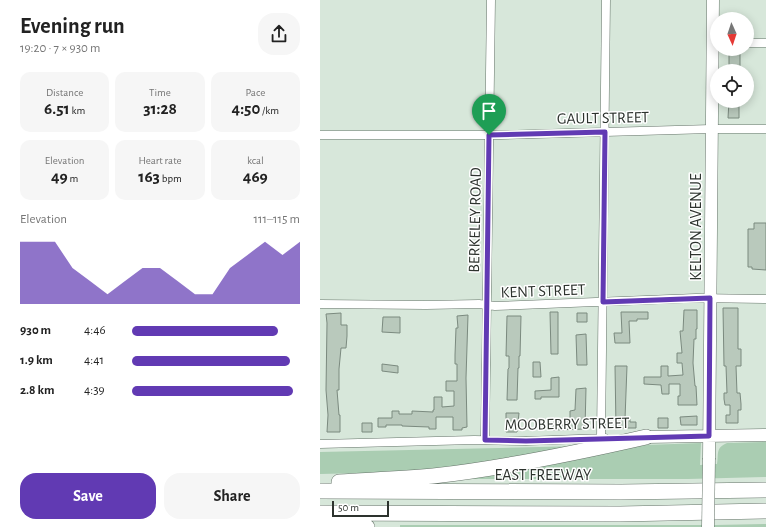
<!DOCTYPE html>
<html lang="en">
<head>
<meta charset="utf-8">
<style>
  :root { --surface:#fff; --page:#f6f6f6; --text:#222; --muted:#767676; --accent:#613ab3 }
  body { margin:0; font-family:"Alegreya Sans",sans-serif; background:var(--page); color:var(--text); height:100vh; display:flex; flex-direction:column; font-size:15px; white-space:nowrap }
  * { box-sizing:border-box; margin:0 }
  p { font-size:13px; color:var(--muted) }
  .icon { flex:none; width:22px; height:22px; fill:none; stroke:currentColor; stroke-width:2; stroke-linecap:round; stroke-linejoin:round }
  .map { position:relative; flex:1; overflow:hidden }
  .side { display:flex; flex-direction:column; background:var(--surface); width:320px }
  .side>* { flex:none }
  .needle { width:26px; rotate:177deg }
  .tools { position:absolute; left:390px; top:12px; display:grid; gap:8px }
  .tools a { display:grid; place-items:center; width:44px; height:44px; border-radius:50%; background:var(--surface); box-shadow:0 2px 10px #0003; font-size:20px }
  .scale { position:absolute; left:12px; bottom:10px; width:57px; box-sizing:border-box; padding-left:4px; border:2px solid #2d332e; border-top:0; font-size:11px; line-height:14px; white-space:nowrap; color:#2d332e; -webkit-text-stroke:3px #fff; paint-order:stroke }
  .pin { position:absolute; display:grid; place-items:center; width:34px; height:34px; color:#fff; margin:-41px -17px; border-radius:50% 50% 50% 0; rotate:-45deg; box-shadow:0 0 4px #0007 }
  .pin .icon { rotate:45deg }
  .round { display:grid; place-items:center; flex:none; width:42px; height:42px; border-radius:16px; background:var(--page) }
  .headline { display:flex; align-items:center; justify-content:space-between; height:68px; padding:0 20px }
  h1 { font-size:22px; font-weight:600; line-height:30px }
  .figures { display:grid; grid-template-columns:repeat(3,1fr); gap:6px; height:68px; padding:4px 20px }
  .figures div { display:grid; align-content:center; border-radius:10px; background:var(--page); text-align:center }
  .figures b { font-size:17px; font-weight:600 }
  .figures small { font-size:11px; font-weight:400 }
  .figures p { font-size:11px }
  .chart { height:112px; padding:8px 20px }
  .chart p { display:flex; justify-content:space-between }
  .chart svg { width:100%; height:72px; margin-top:4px; fill:var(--accent); opacity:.7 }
  .primary-button { display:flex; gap:8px; margin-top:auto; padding:8px 20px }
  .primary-button a { flex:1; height:46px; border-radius:16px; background:var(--accent); color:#fff; font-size:16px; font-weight:600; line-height:46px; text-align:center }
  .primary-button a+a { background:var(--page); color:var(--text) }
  ul { padding:0 20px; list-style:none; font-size:13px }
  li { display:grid; grid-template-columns:64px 48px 1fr; align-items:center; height:30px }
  li i { height:10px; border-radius:5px; background:var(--accent) }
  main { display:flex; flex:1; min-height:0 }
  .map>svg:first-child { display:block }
  .green { fill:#aacdb2 }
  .building { fill:#b9c9bc; stroke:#7b8a7f }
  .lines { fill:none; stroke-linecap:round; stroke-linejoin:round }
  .street-casing { stroke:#657469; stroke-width:9 }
  .secondary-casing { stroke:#657469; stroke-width:13 }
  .highway-casing { stroke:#657469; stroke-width:16 }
  .street { stroke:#fff; stroke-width:8 }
  .secondary { stroke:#fff; stroke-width:12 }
  .highway { stroke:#fff; stroke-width:15 }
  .secondary-bridge-casing { stroke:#657469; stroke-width:13; stroke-linecap:butt }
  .secondary-bridge { stroke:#fff; stroke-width:12 }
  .route-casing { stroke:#fff; stroke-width:8 }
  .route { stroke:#613ab3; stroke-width:5 }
  .labels { text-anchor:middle; stroke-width:3; stroke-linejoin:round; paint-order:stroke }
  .street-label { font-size:16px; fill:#2d332e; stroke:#fff }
</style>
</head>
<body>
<main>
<section class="side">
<div class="headline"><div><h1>Evening run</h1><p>19:20 · 7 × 930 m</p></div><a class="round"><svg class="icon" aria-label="share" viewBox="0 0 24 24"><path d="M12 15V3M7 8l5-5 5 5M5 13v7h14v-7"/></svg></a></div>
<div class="figures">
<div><p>Distance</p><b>6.51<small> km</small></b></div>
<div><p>Time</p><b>31:28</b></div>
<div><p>Pace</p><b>4:50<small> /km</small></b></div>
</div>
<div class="figures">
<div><p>Elevation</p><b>49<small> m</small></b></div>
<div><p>Heart rate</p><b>163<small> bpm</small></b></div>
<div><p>kcal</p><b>469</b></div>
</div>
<div class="chart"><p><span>Elevation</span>111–115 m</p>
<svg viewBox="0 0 160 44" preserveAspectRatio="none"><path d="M0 44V6L10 6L20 6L30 22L40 30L50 38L60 30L70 22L80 22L90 30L100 38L110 38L120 22L130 14L140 6L150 14L160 6V44z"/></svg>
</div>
<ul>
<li><b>930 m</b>4:46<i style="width:87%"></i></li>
<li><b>1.9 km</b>4:41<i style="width:94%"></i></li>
<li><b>2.8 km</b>4:39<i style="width:96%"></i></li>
</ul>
<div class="primary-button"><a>Save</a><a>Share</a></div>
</section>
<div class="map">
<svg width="446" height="527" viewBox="0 0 446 527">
  <rect width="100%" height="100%" fill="#d7e7da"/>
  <path class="green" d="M446,442V477L368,479H142L326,445L381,443L380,465L397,464C399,454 395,448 407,443Z
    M261,446L148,466L89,472L0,474V452Z
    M446,524V527H80V525H396Z"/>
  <path class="building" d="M409,49H420V71L409,70Z
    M409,101H419V118H408Z
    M434,223H446V270L432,269V267H428V229H434Z
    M403,308H418V349H421V366H416L417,393H420L421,404V410H418V423H406V415H410V405H405L404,399V393H407L406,366H404Z
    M364,310H377V329H376V339H374L373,363L375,386H376L377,405H358V396H360V384H349V394H342L341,385L324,384V377H341V366H348V376L363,375L362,363H357V353H362L360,331H363Z
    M230,312H238V354H231Z
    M301,312H328V319H317V321H309L310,343H295L294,333H302Z
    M21,313V325H27V336L26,348H21L19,369V390H17L19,415H20V432H7L8,415L6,390L7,323L6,314Z
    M257,313H267V322H257Z
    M148,315L146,378L147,427L142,428V430H133V417H116V429H109V427L82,426V425H66V427H58V418H72V411H79V414H92V411L113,412V410H114V397H122V407L134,406V391H126V381H137V364H135V355L136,328H138L137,316Z
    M187,316H201L200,356H199V368H198L197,400H187L188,369L189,368V356H186Z
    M63,317H80V333L62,332Z
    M266,334L267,365H257L256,335Z
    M213,362H220L221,377H213Z
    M62,364L78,366V373L62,371Z
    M295,366H307L305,419H310V422H316V428H296Z
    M239,377V397H221V399H215V391L231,390V378Z
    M266,388L265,429L233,430V422H249L250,421V411L255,410L256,389Z
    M186,413H199L197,432H186Z
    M377,416V425H361L360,417Z
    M338,418H348V428H338Z
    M42,423H52V432H42Z"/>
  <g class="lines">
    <g class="street-casing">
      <path id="street" d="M427,43H446
        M0,135H181L391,129H446
        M0,304L106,305L159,304L175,306L376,298L446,299
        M281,438L286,0
        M165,440L171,0
        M0,444L154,440L206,441L285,438"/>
    </g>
    <g class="secondary-casing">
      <path id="secondary" d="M326,437L446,435
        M389,458L393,0"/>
    </g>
    <g class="highway-casing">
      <path id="highway" d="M19,482C50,480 82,479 113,476C185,468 256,453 326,437
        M0,491L301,492L446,490
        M0,513L300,514L446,511
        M0,521L47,527"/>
    </g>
    <use href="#street" class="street"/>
    <use href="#secondary" class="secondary"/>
    <use href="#highway" class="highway"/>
    <g class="secondary-bridge-casing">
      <path id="secondary-bridge" d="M388,527L389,458"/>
    </g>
    <use href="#secondary-bridge" class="secondary-bridge"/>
  </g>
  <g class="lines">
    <g class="route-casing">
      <path id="route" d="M285,132L283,302L390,298L389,436L206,441L165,440L169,135Z"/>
    </g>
    <use href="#route" class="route"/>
  </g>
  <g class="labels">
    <g class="street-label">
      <text transform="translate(283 117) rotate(-1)" y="6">GAULT STREET</text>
      <text transform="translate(154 220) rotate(-89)" y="6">BERKELEY ROAD</text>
      <text transform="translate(375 227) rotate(-90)" y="6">KELTON AVENUE</text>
      <text transform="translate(223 290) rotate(-2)" y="6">KENT STREET</text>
      <text transform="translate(247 423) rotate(-1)" y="6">MOOBERRY STREET</text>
      <text x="223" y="480">EAST FREEWAY</text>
    </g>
  </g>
</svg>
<div class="tools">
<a><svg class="needle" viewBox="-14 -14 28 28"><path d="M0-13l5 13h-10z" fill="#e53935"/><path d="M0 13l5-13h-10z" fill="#767676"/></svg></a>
<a><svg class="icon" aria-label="locate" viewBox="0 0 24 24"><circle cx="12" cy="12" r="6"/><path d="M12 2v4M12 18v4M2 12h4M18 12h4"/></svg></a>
</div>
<div class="scale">50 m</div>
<div class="pin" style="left:169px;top:135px;background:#1e9e55"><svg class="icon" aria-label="arrive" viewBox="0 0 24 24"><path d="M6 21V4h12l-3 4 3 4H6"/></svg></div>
</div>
</main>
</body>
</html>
